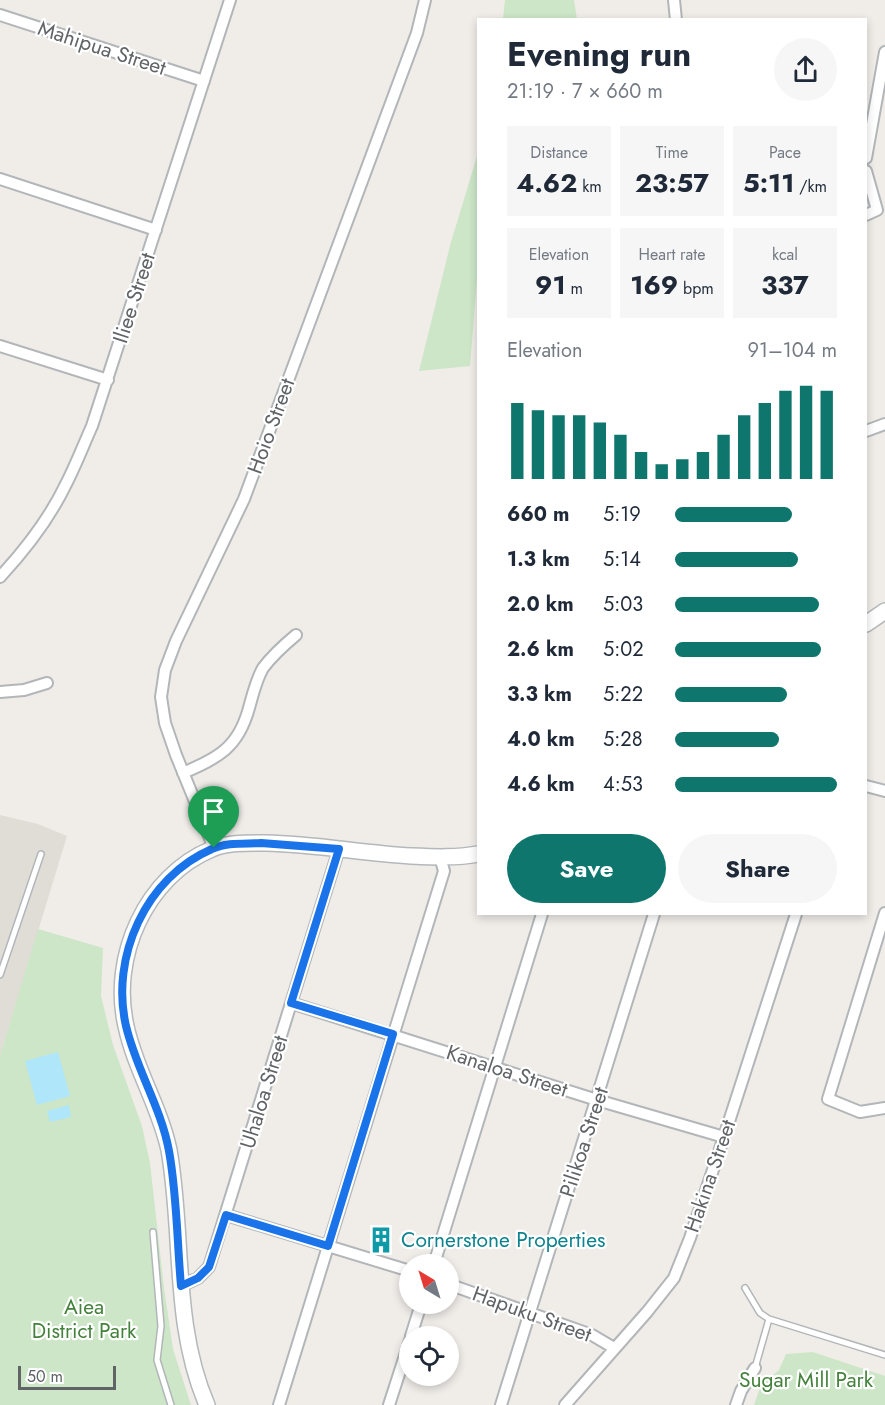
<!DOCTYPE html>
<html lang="en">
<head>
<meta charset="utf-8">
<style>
  :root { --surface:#fff; --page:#f6f6f7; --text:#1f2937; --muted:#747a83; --accent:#0f766e }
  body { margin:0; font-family:Jost,sans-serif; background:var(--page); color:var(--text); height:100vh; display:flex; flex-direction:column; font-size:22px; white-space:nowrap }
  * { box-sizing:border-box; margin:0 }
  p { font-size:20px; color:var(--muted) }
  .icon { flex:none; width:33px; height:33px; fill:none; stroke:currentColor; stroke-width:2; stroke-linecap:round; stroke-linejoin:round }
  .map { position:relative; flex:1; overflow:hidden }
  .side { position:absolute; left:477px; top:18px; width:390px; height:897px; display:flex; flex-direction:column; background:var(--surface); border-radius:0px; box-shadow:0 3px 9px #0003 }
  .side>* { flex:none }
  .needle { width:39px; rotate:322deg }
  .tools { position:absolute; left:399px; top:1254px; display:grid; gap:12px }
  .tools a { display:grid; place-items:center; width:60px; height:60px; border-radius:50%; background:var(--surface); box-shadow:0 3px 9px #0003; font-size:30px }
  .scale { position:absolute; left:18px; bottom:15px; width:98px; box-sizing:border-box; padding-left:6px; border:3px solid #606467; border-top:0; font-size:16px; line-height:21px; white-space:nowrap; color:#606467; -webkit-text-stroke:4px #fff; paint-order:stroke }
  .pin { position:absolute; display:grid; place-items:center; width:51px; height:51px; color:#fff; margin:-62px -26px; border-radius:50% 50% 50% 0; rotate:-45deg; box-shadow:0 0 6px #0007 }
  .pin .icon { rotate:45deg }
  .round { display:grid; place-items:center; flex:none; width:63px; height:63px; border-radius:32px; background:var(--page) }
  .head { display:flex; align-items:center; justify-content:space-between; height:102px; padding:0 30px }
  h1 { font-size:33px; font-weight:700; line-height:45px }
  .figures { display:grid; grid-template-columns:repeat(3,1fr); gap:9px; height:102px; padding:6px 30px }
  .figures div { display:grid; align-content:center; border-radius:0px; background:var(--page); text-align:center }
  .figures b { font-size:26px; font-weight:700 }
  .figures small { font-size:16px; font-weight:400 }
  .figures p { font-size:16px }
  .chart { height:168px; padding:12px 30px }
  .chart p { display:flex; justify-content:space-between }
  .chart svg { width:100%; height:108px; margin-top:6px; stroke:var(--accent); stroke-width:6 }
  .button { display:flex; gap:12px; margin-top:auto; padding:12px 30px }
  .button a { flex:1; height:69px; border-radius:36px; background:var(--accent); color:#fff; font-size:24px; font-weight:700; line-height:69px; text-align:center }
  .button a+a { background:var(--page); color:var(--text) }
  ul { padding:0 30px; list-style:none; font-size:20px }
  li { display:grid; grid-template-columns:96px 72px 1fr; align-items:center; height:45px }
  li i { height:15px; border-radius:8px; background:var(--accent) }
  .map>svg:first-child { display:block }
  .education { fill:#e0ddd7 }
  .green { fill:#cce6c7 }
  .water { fill:#afe6f9 }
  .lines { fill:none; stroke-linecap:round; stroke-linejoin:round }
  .lane-casing { stroke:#b3b6b9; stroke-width:8 }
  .street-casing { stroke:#b3b6b9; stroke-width:14 }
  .secondary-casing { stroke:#b4b8bb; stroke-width:18 }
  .lane { stroke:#fff; stroke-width:5 }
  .street { stroke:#fff; stroke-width:10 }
  .secondary { stroke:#fff; stroke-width:15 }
  .route-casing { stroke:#fff; stroke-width:12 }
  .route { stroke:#1a73e8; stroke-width:8 }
  .labels { text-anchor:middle; stroke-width:4.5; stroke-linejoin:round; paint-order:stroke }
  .street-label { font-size:21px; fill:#606467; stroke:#fff }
  .culture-label { font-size:21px; fill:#0d838f; stroke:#fff; text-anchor:start }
  .park-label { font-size:21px; fill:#44823c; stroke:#fff }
</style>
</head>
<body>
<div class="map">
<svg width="885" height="1405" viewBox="0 0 885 1405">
  <rect width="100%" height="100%" fill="#f0ede9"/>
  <path class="education" d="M0,815L38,824L67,836L0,1056Z"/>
  <path class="green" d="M505,0H574L577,19H503Z
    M478,153V266L470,366L419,371L451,242Z
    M38,929L103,948L101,996L113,1045L142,1126L150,1163L164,1288L173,1349L191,1405H0V1056Z
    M813,1352L885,1376V1405H754L761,1385L779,1370L786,1354Z"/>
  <path class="water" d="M58,1052L70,1096L37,1105L25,1061Z
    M69,1105L71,1117L50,1122L47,1111Z"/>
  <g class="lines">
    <g class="lane-casing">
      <path id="lane" d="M0,975L41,854
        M153,1232L161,1326L157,1360L171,1405
        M745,1288L760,1313L769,1319
        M755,1368L769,1319L885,1355"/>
    </g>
    <g class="street-casing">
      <path id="street" d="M674,0L676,20
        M0,15L204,81
        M866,158L885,52
        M866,171L877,210L866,215
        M0,179L156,230
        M0,346L108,380
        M866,431L885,424
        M0,577C25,550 49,519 65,486C75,467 83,446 92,426L230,0
        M0,692L24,690L47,683
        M183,773C219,757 238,748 249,708C253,694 256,680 263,668C272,656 284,645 296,635
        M866,786L885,791
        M214,848L176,755L165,723L161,697L165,670L176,641L244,499L417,33L425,0
        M885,913L828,1099L860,1112L885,1108
        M291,1003L597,1100L724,1137
        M226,1215L410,1271
        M434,1264L542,914
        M448,1284L592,1335L614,1348
        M181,1286L198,1278L209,1267L339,849
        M411,1336L421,1304
        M279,1405L444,871L440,857
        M389,1405L410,1340
        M501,1405L654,914
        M565,1405L647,1312L674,1278L690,1238L724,1137L796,914
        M736,1405L741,1391L755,1368"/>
    </g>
    <g class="secondary-casing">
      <path id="secondary" d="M866,624L885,611
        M207,1405C172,1324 184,1235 169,1150C160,1107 135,1069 126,1026C110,957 146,876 212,849C228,842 249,843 266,843C314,844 362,853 411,856C434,857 456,858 478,854"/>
    </g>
    <use href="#lane" class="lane"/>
    <use href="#street" class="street"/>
    <use href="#secondary" class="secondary"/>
  </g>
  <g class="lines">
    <g class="route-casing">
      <path id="route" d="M261,843L339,849L291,1003L393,1034L328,1246L226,1215L209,1267L198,1278L181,1286C177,1241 177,1195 169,1151C161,1107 136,1069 126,1026C110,957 146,877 212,849C227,842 245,844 261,843Z"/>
    </g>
    <use href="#route" class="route"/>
  </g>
  <defs>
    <g id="building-bare" transform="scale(2.07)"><path d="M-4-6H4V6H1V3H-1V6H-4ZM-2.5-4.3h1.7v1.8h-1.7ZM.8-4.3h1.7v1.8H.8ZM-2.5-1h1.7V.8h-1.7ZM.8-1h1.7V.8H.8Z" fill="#0f9aa8" stroke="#fff" stroke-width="2.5" paint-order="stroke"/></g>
  </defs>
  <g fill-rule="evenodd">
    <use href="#building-bare" x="381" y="1240"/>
  </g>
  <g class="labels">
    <g class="street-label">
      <text transform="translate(102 48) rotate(18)" y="7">Mahipua Street</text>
      <text transform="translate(134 298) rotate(-72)" y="7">Iliee Street</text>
      <text transform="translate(271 426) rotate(-70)" y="7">Hoio Street</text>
      <text transform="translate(507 1071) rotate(18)" y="7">Kanaloa Street</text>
      <text transform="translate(264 1092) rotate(-73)" y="7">Uhaloa Street</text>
      <text transform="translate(584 1142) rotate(-72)" y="7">Pilikoa Street</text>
      <text transform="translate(710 1176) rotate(-71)" y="7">Hakina Street</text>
      <text transform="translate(532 1314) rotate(20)" y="7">Hapuku Street</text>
    </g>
    <g class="culture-label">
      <text x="401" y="1247">Cornerstone Properties</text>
    </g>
    <g class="park-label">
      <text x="84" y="1314">Aiea<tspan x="84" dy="24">District Park</tspan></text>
      <text x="806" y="1387">Sugar Mill Park</text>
    </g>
  </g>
</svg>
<div class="tools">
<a><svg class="needle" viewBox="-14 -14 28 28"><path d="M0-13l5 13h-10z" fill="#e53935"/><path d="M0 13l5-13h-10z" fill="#747a83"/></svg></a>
<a><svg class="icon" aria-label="locate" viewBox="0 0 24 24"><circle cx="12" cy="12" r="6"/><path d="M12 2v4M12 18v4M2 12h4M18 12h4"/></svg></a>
</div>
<div class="scale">50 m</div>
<div class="pin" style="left:214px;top:848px;background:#1e9e55"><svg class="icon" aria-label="arrive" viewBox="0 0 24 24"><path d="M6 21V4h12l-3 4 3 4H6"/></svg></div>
<section class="side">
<div class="head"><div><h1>Evening run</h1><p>21:19 · 7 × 660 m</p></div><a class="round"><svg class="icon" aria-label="share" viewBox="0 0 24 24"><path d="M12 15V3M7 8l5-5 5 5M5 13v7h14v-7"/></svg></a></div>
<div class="figures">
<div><p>Distance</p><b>4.62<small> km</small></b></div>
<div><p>Time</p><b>23:57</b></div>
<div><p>Pace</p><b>5:11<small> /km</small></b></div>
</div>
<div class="figures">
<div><p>Elevation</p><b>91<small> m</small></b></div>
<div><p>Heart rate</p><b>169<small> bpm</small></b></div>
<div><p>kcal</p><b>337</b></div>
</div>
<div class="chart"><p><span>Elevation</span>91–104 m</p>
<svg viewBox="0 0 160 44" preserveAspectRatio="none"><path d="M5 44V13M15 44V16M25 44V18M35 44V18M45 44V21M55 44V26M65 44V33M75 44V38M85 44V36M95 44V33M105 44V26M115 44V18M125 44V13M135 44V8M145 44V6M155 44V8"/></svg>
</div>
<ul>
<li><b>660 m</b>5:19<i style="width:72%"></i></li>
<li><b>1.3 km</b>5:14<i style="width:76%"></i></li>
<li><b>2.0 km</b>5:03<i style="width:89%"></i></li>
<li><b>2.6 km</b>5:02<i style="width:90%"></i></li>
<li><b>3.3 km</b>5:22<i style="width:69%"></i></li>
<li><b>4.0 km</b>5:28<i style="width:64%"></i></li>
<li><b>4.6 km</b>4:53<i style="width:100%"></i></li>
</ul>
<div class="button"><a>Save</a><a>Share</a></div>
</section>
</div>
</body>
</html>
